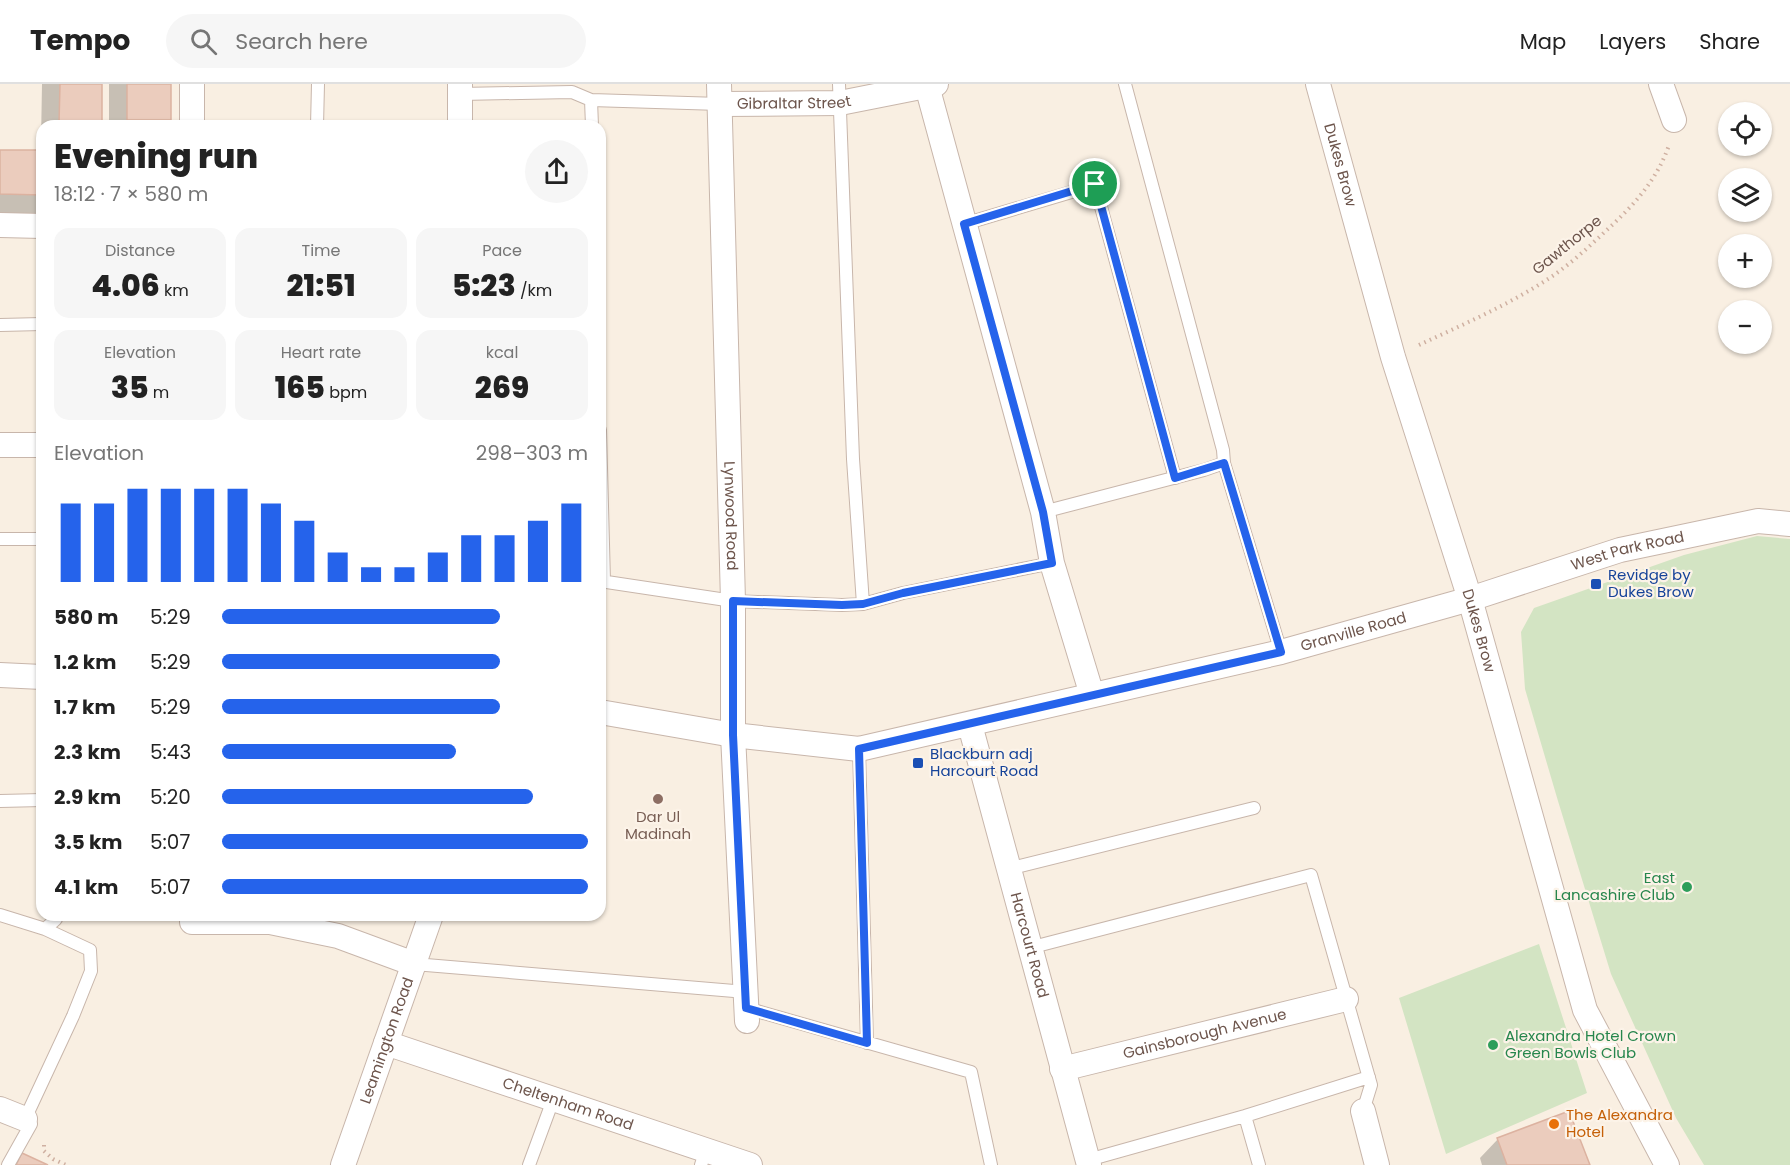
<!DOCTYPE html>
<html lang="en">
<head>
<meta charset="utf-8">
<style>
  :root { --surface:#fff; --page:#f6f6f6; --text:#222; --muted:#767676; --line:#e0e0e0; --accent:#2563eb }
  body { margin:0; font-family:Poppins,sans-serif; background:var(--page); color:var(--text); height:100vh; display:flex; flex-direction:column; font-size:22px; white-space:nowrap }
  * { box-sizing:border-box; margin:0 }
  p { font-size:20px; color:var(--muted) }
  .icon { flex:none; width:33px; height:33px; fill:none; stroke:currentColor; stroke-width:2; stroke-linecap:round; stroke-linejoin:round }
  .map { position:relative; flex:1; overflow:hidden }
  .panel { position:absolute; left:36px; top:36px; width:570px; height:801px; display:flex; flex-direction:column; background:var(--surface); border-radius:18px; box-shadow:0 2px 4px #0004 }
  .panel>* { flex:none }
  .tools { position:absolute; left:1718px; top:18px; display:grid; gap:12px }
  .tools a { display:grid; place-items:center; width:54px; height:54px; border-radius:50%; background:var(--surface); box-shadow:0 2px 4px #0004; font-size:30px }
  .pin { position:absolute; display:grid; place-items:center; width:51px; height:51px; color:#fff; margin:-26px; border:3px solid #fff; border-radius:50%; box-shadow:0 2px 6px #0007 }
  .round { display:grid; place-items:center; flex:none; width:63px; height:63px; border-radius:32px; background:var(--page) }
  .headline { display:flex; align-items:center; justify-content:space-between; height:102px; padding:0 18px }
  h1 { font-size:33px; font-weight:800; line-height:45px }
  .stats { display:grid; grid-template-columns:repeat(3,1fr); gap:9px; height:102px; padding:6px 18px }
  .stats div { display:grid; align-content:center; border-radius:15px; background:var(--page); text-align:center }
  .stats b { font-size:30px; font-weight:800 }
  .stats small { font-size:16px; font-weight:400 }
  .stats p { font-size:16px }
  .chart { height:168px; padding:12px 18px }
  .chart p { display:flex; justify-content:space-between }
  .chart svg { width:100%; height:108px; margin-top:6px; stroke:var(--accent); stroke-width:6 }
  ul { padding:0 18px; list-style:none; font-size:20px }
  li { display:grid; grid-template-columns:96px 72px 1fr; align-items:center; height:45px }
  li i { height:15px; border-radius:8px; background:var(--accent) }
  header { display:flex; align-items:center; gap:36px; box-sizing:border-box; height:84px; padding:0 30px; background:var(--surface); border-bottom:2px solid var(--line) }
  header strong { font-size:28px }
  nav { display:flex; gap:33px; margin-inline-start:auto; font-size:21px }
  .search { width:420px; height:54px; background:var(--page); display:flex; align-items:center; gap:15px; box-sizing:border-box; padding:0 21px; border-radius:33px; color:var(--muted); font-size:22px }
  .map>svg:first-child { display:block }
  .green { fill:#d3e4c3 }
  .shadow { fill:#0003 }
  .building { fill:#ebccbd; stroke:#dcb2a0; stroke-width:1.5 }
  .lines { fill:none; stroke-linecap:round; stroke-linejoin:round }
  .lane-casing { stroke:#c8b6ab; stroke-width:14 }
  .street-casing { stroke:#c8b6ab; stroke-width:26 }
  .path { stroke:#cfb0a1; stroke-width:4; stroke-dasharray:1.5 4.5; stroke-linecap:butt }
  .lane { stroke:#fff; stroke-width:12 }
  .street { stroke:#fff; stroke-width:24 }
  .route-casing { stroke:#fff; stroke-width:12 }
  .route { stroke:#2563eb; stroke-width:8 }
  .transit-dot { fill:#1a4fb4; stroke:#fcf3e8; stroke-width:2 }
  .education-dot { fill:#8d6e63; stroke:#fcf3e8; stroke-width:2 }
  .leisure-dot { fill:#2e9e5b; stroke:#fcf3e8; stroke-width:2 }
  .food-dot { fill:#e8710a; stroke:#fcf3e8; stroke-width:2 }
  .labels { text-anchor:middle; stroke-width:4.5; stroke-linejoin:round; paint-order:stroke }
  .street-label { font-size:15px; fill:#6d554c; stroke:#fcf3e8 }
  .transit-label { font-size:15px; fill:#164399; stroke:#fcf3e8; text-anchor:start }
  .education-label { font-size:15px; fill:#785e54; stroke:#fcf3e8 }
  .leisure-label { font-size:15px; fill:#27864d; stroke:#fcf3e8; text-anchor:end }
  .food-label { font-size:15px; fill:#c56008; stroke:#fcf3e8; text-anchor:start }
</style>
</head>
<body>
<header>
<strong>Tempo</strong>
<div class="search"><svg class="icon" aria-label="search" viewBox="0 0 24 24"><circle cx="10" cy="10" r="6"/><path d="M15 15l6 6"/></svg>Search here</div>
<nav><a>Map</a><a>Layers</a><a>Share</a></nav>
</header>
<div class="map">
<svg width="1790" height="1081" viewBox="0 0 1790 1081">
  <rect width="100%" height="100%" fill="#f9efe2"/>
  <path class="green" d="M1757,452L1790,455V1081H1704L1676,1034L1611,890L1558,717L1525,605L1521,548L1534,524L1684,471Z
    M1539,860L1587,1009L1446,1070L1399,914Z"/>
  <path class="shadow" d="M42,0H100V39L97,42H42L41,57Z
    M109,0H170V36L163,42H109Z
    M0,67L42,68V129H0Z
    M1498,1055L1588,1081H1482L1480,1074Z"/>
  <path class="building" d="M60,0H102V39H59Z
    M127,0H171V36H127Z
    M0,66H42V111L0,110Z
    M1569,1027L1590,1081H1507L1497,1054Z
    M22,1069L48,1081H16Z"/>
  <g class="lines">
    <g class="lane-casing">
      <path id="lane" d="M839,0L853,375L863,520
        M460,10L572,8L591,16L720,20
        M591,16L592,42
        M317,42L318,0
        M964,140L1095,101L1175,394
        M0,241L42,240
        M600,346L604,498
        M1224,379L1281,568
        M1043,428L1204,386L1224,379L1223,366L1125,0
        M0,455H42
        M600,497L733,517L842,521L863,520L903,509L1052,479
        M859,665L867,959
        M0,717L42,716
        M1008,785L1254,724
        M0,831L45,845L90,866L91,887L73,932L25,1035
        M45,845L56,835V831
        M1029,864L1311,791L1371,1001L1363,1027
        M414,880L746,908
        M746,924L971,988L991,1081
        M1245,1032L1259,1081
        M1088,1076L1245,1032L1369,993
        M8,1081L31,1040
        M529,1081L553,1016
        M701,1081L706,1066"/>
    </g>
    <g class="street-casing">
      <g id="street">
        <path d="M460,0V42"/>
        <path id="s1" d="M719,0L733,517V651L747,937"/>
        <path id="s2" d="M1318,0L1393,273L1470,515L1585,926L1667,1081"/>
        <path d="M1661,0L1674,36"/>
        <path d="M927,2L1043,428L1052,479L1092,611"/>
        <path id="s3" d="M720,20L840,19L936,0"/>
        <path d="M192,42V0"/>
        <path d="M0,141L42,142"/>
        <path d="M0,361H42"/>
        <path d="M0,591L42,593"/>
        <path id="s4" d="M600,628L733,651L859,665L1281,568L1470,515L1620,466L1758,437L1790,440"/>
        <path id="s5" d="M970,641L1089,1081"/>
        <path d="M192,831V838H270L338,852L414,880"/>
        <path id="s6" d="M386,959L750,1081"/>
        <path id="s7" d="M1062,985L1346,915"/>
        <path d="M0,1025L25,1035"/>
        <path d="M1363,1027L1377,1081"/>
        <path id="s8" d="M343,1081L431,831"/>
      </g>
    </g>
    <path class="path" d="M1419,261C1464,240 1513,219 1554,191C1574,177 1592,160 1610,143C1635,120 1658,94 1669,61
      M44,1061V1067L53,1075L66,1081"/>
    <use href="#lane" class="lane"/>
    <use href="#street" class="street"/>
  </g>
  <g class="lines">
    <g class="route-casing">
      <path id="route" d="M1095,100L1175,394L1224,379L1281,568L859,665L867,959L746,924L733,651V517L842,521L863,520L903,509L1052,479L1043,428L964,140Z"/>
    </g>
    <use href="#route" class="route"/>
  </g>
  <g class="transit-dot">
    <rect x="1590" y="494" width="12" height="12" rx="3"/>
    <rect x="912" y="673" width="12" height="12" rx="3"/>
  </g>
  <circle class="education-dot" cx="658" cy="715" r="6"/>
  <g class="leisure-dot">
    <circle cx="1687" cy="803" r="6"/>
    <circle cx="1493" cy="961" r="6"/>
  </g>
  <circle class="food-dot" cx="1554" cy="1040" r="6"/>
  <g class="labels">
    <g class="street-label">
      <text dy="5" stroke="none"><textPath href="#s3" startOffset="74">Gibraltar Street</textPath></text>
      <text dy="5" stroke="none"><textPath href="#s2" startOffset="84">Dukes Brow</textPath></text>
      <text transform="translate(1567 161) rotate(-39)" y="5">Gawthorpe</text>
      <text dy="5" stroke="none"><textPath href="#s1" startOffset="432">Lynwood Road</textPath></text>
      <text dy="5" stroke="none"><textPath href="#s4" startOffset="1056">West Park Road</textPath></text>
      <text dy="5" stroke="none"><textPath href="#s2" startOffset="570">Dukes Brow</textPath></text>
      <text dy="5" stroke="none"><textPath href="#s4" startOffset="770">Granville Road</textPath></text>
      <text dy="5" stroke="none"><textPath href="#s5" startOffset="228">Harcourt Road</textPath></text>
      <text dy="5" stroke="none"><textPath href="#s7" startOffset="147">Gainsborough Avenue</textPath></text>
      <text dy="5" stroke="none"><textPath href="#s8" startOffset="132">Leamington Road</textPath></text>
      <text dy="5" stroke="none"><textPath href="#s6" startOffset="192">Cheltenham Road</textPath></text>
    </g>
    <g class="transit-label">
      <text x="1608" y="496">Revidge by<tspan x="1608" dy="17">Dukes Brow</tspan></text>
      <text x="930" y="675">Blackburn adj<tspan x="930" dy="17">Harcourt Road</tspan></text>
    </g>
    <g class="education-label">
      <text x="658" y="738">Dar Ul<tspan x="658" dy="17">Madinah</tspan></text>
    </g>
    <g class="leisure-label">
      <text x="1675" y="799">East<tspan x="1675" dy="17">Lancashire Club</tspan></text>
      <text x="1505" y="957" text-anchor="start">Alexandra Hotel Crown<tspan x="1505" dy="17">Green Bowls Club</tspan></text>
    </g>
    <g class="food-label">
      <text x="1566" y="1036">The Alexandra<tspan x="1566" dy="17">Hotel</tspan></text>
    </g>
  </g>
</svg>
<div class="tools">
<a><svg class="icon" aria-label="locate" viewBox="0 0 24 24"><circle cx="12" cy="12" r="6"/><path d="M12 2v4M12 18v4M2 12h4M18 12h4"/></svg></a>
<a><svg class="icon" aria-label="layers" viewBox="0 0 24 24"><path d="M12 4l9 5-9 5-9-5zM3 14l9 5 9-5"/></svg></a>
<a>+</a>
<a>−</a>
</div>
<div class="pin" style="left:1095px;top:100px;background:#1e9e55"><svg class="icon" aria-label="arrive" viewBox="0 0 24 24"><path d="M6 21V4h12l-3 4 3 4H6"/></svg></div>
<section class="panel">
<div class="headline"><div><h1>Evening run</h1><p>18:12 · 7 × 580 m</p></div><a class="round"><svg class="icon" aria-label="share" viewBox="0 0 24 24"><path d="M12 15V3M7 8l5-5 5 5M5 13v7h14v-7"/></svg></a></div>
<div class="stats">
<div><p>Distance</p><b>4.06<small> km</small></b></div>
<div><p>Time</p><b>21:51</b></div>
<div><p>Pace</p><b>5:23<small> /km</small></b></div>
</div>
<div class="stats">
<div><p>Elevation</p><b>35<small> m</small></b></div>
<div><p>Heart rate</p><b>165<small> bpm</small></b></div>
<div><p>kcal</p><b>269</b></div>
</div>
<div class="chart"><p><span>Elevation</span>298–303 m</p>
<svg viewBox="0 0 160 44" preserveAspectRatio="none"><path d="M5 44V12M15 44V12M25 44V6M35 44V6M45 44V6M55 44V6M65 44V12M75 44V19M85 44V32M95 44V38M105 44V38M115 44V32M125 44V25M135 44V25M145 44V19M155 44V12"/></svg>
</div>
<ul>
<li><b>580 m</b>5:29<i style="width:76%"></i></li>
<li><b>1.2 km</b>5:29<i style="width:76%"></i></li>
<li><b>1.7 km</b>5:29<i style="width:76%"></i></li>
<li><b>2.3 km</b>5:43<i style="width:64%"></i></li>
<li><b>2.9 km</b>5:20<i style="width:85%"></i></li>
<li><b>3.5 km</b>5:07<i style="width:100%"></i></li>
<li><b>4.1 km</b>5:07<i style="width:100%"></i></li>
</ul>
</section>
</div>
</body>
</html>
